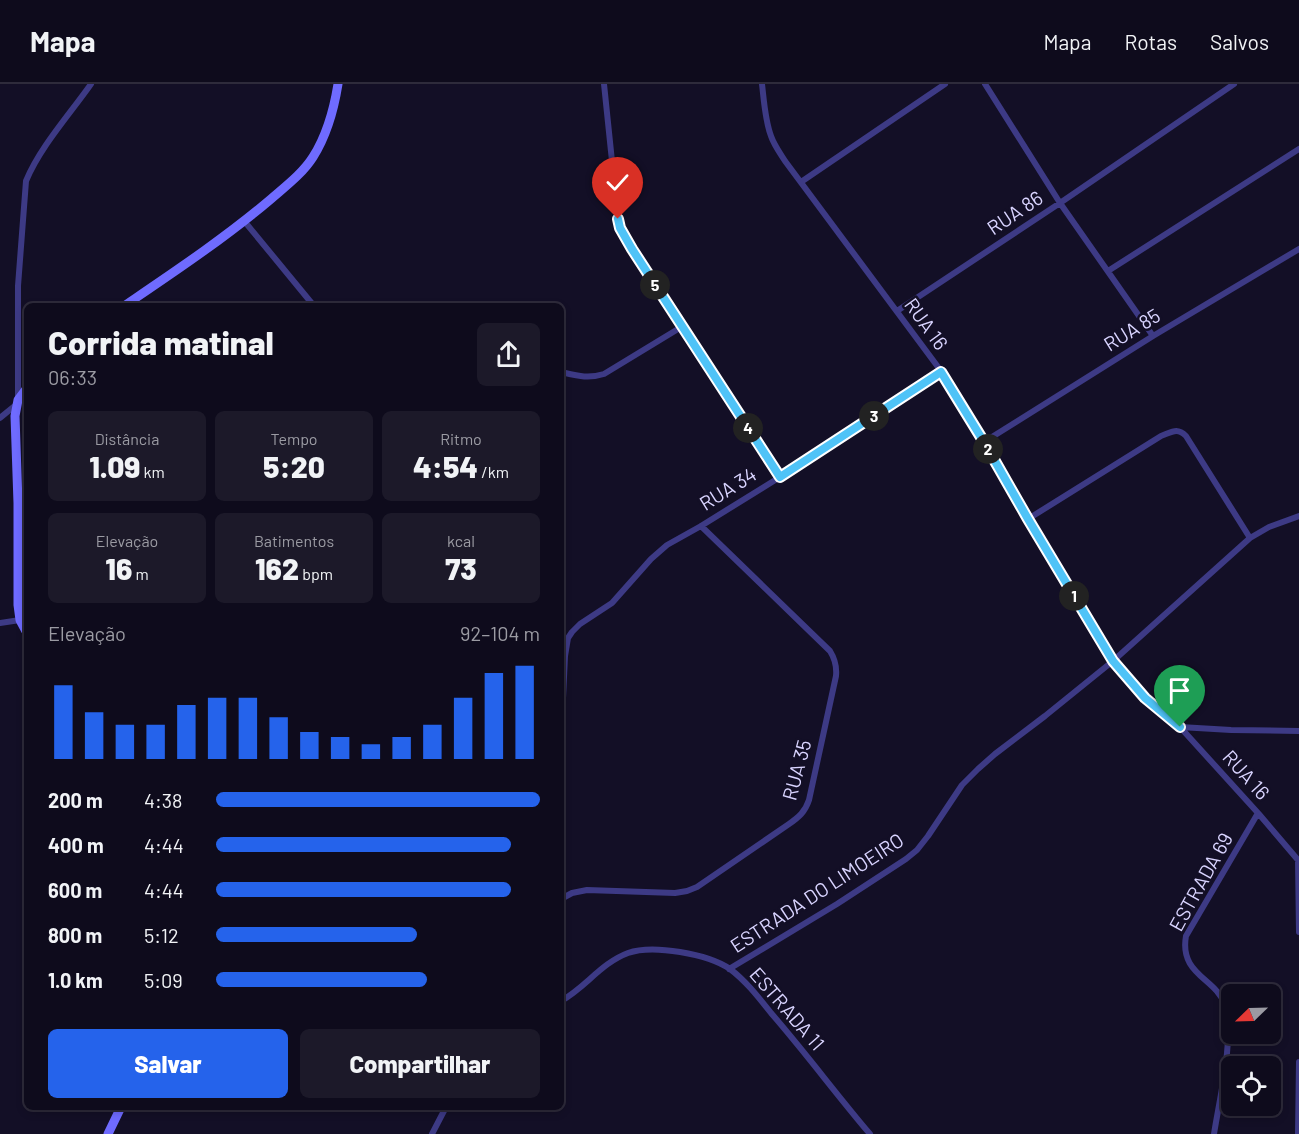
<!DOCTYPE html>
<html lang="pt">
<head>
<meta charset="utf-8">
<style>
  :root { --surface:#0e0b1c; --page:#1c1929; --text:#f1f3f6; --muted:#9b9ba3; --line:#2e2b3b; --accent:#2563eb }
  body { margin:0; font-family:Barlow,sans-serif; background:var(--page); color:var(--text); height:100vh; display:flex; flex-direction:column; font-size:22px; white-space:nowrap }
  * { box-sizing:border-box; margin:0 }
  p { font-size:20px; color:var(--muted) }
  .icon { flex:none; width:33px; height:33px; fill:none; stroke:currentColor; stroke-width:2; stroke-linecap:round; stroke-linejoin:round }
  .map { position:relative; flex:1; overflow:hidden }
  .panel { position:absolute; left:24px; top:219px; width:540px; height:807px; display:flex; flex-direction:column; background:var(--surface); border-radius:9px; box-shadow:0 3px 9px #0003,0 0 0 2px var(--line) }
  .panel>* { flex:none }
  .needle { width:39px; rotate:247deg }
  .controls { position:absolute; left:1221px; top:900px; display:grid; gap:12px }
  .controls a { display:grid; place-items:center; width:60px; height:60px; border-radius:9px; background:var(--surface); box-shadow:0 3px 9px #0003,0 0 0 2px var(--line); font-size:30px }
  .pin { position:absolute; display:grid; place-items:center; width:51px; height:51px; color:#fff; margin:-62px -26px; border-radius:50% 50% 50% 0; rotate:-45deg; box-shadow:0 0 6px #0007 }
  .pin .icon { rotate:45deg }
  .km { position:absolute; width:30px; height:30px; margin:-15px; border-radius:50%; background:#222; color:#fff; font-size:16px; line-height:30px; text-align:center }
  .round { display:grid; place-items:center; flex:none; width:63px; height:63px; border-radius:9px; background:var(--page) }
  .overview { display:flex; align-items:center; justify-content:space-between; height:102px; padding:0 24px }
  h1 { font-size:33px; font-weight:800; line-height:45px }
  .metrics { display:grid; grid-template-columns:repeat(3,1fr); gap:9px; height:102px; padding:6px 24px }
  .metrics div { display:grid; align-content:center; border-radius:9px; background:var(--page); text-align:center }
  .metrics b { font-size:30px; font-weight:800 }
  .metrics small { font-size:16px; font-weight:400 }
  .metrics p { font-size:16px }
  .chart { height:168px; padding:12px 24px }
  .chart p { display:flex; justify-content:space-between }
  .chart svg { width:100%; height:108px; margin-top:6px; stroke:var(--accent); stroke-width:6 }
  .action { display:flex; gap:12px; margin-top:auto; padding:12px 24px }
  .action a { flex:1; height:69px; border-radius:9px; background:var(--accent); color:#fff; font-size:24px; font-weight:800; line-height:69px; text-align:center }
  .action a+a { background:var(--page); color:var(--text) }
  ul { padding:0 24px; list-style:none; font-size:20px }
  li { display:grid; grid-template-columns:96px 72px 1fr; align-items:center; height:45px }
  li i { height:15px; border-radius:8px; background:var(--accent) }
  header { display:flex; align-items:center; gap:36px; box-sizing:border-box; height:84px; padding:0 30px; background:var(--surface); border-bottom:2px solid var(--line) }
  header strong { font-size:28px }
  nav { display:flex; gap:33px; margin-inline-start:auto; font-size:21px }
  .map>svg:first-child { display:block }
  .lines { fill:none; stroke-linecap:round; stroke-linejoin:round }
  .street { stroke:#3d3a85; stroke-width:6 }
  .secondary { stroke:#6f6bff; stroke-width:9 }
  .route-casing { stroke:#fff; stroke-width:12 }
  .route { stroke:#4fc3f7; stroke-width:8 }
  .labels { text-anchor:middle; stroke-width:5; stroke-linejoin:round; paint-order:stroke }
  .street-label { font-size:20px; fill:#d9d4ff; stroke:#130f26 }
</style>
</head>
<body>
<header>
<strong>Mapa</strong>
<nav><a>Mapa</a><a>Rotas</a><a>Salvos</a></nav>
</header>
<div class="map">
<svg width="1299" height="1050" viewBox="0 0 1299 1050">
  <rect width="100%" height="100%" fill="#130f26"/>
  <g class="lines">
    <path class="street" d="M604,0L618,135L620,144L632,165L780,393
      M762,0C764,17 765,36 771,52C774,61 780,69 785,77L941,287L984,358L1028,435L1113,577L1145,614L1180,643L1258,729L1298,776
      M985,0L1060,119L1153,252
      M801,98L945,0
      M245,138L314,222
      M1108,187L1299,65
      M897,227L1060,119L1234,0
      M561,288C578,292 588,295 604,290L683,242
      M18,315V202L26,97C40,63 70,30 91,0
      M0,334L17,320
      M984,358L1153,252L1299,165
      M1028,435L1161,352C1172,348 1177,343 1186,352L1250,454
      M0,539L20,536
      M561,626L563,614L565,572L568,554L572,548L580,540L612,519L651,475L667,461L701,442L780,393L941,287
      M1180,643L1231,646L1299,647
      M1298,776L1299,848
      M561,815L572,809L587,806L675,809L687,807L697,803L789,740C799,733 805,728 809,716L836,592C837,582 835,575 830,567L701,442
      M729,885L837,820L906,775L917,766L928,752L962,701L978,685L995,670L1045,632L1113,577L1250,454L1269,443L1299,432
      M561,917C585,904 601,879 628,869C653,860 708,870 730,885C746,897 759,914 771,929C805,968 836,1010 870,1050
      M432,1050L446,1023
      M1214,1050C1219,1017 1235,952 1225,921C1216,894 1179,891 1186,852L1258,729
      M1298,1050L1299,978"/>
    <path class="secondary" d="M124,222C174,188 225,154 271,115C286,102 303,89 313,73C327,51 334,25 338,0
      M27,304L18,316L15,332L18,419V521L20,536L27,549
      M108,1050L121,1023"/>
  </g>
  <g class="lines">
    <g class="route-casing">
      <path id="route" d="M618,135L620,144L632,165L780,393L941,288L984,358L1028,435L1113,577L1145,614L1180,643"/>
    </g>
    <use href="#route" class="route"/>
  </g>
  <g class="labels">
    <g class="street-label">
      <text transform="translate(1015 129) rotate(-34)" y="7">RUA 86</text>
      <text transform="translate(926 240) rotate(54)" y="7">RUA 16</text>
      <text transform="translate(1132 246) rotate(-32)" y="7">RUA 85</text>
      <text transform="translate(728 405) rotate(-32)" y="7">RUA 34</text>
      <text transform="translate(797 686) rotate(-75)" y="7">RUA 35</text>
      <text transform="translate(1246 691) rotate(48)" y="7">RUA 16</text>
      <text transform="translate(1201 798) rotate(-61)" y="7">ESTRADA 69</text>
      <text transform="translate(817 809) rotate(-33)" y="7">ESTRADA DO LIMOEIRO</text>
      <text transform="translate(787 925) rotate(49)" y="7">ESTRADA 11</text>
    </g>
  </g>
</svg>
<div class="controls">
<a><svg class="needle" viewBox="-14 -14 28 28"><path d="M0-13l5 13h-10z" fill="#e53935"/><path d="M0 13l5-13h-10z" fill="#9b9ba3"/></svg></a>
<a><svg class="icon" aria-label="locate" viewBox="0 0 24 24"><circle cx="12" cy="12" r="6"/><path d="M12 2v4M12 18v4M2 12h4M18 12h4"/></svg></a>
</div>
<div class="pin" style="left:1180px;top:643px;background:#1e9e55"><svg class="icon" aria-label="arrive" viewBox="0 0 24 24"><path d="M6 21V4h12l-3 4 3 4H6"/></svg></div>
<div class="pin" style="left:618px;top:135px;background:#d93025"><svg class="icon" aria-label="check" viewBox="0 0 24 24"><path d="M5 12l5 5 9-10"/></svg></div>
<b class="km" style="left:1074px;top:512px">1</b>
<b class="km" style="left:988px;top:365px">2</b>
<b class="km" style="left:874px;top:332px">3</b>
<b class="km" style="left:748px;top:344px">4</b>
<b class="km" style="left:655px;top:201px">5</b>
<section class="panel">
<div class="overview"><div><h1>Corrida matinal</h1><p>06:33</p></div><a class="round"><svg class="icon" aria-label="share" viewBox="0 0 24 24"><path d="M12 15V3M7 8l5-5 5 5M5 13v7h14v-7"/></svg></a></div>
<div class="metrics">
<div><p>Distância</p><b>1.09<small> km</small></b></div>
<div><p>Tempo</p><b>5:20</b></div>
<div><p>Ritmo</p><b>4:54<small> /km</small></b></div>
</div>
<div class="metrics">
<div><p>Elevação</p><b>16<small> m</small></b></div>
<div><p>Batimentos</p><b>162<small> bpm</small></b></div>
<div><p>kcal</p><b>73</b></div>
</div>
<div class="chart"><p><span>Elevação</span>92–104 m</p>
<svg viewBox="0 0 160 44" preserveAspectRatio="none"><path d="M5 44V14M15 44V25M25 44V30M35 44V30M45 44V22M55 44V19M65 44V19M75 44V27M85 44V33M95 44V35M105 44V38M115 44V35M125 44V30M135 44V19M145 44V9M155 44V6"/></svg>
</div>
<ul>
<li><b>200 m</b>4:38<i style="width:100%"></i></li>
<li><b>400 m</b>4:44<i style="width:91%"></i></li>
<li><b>600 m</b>4:44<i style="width:91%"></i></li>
<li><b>800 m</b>5:12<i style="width:62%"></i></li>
<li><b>1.0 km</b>5:09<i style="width:65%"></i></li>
</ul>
<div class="action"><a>Salvar</a><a>Compartilhar</a></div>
</section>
</div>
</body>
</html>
